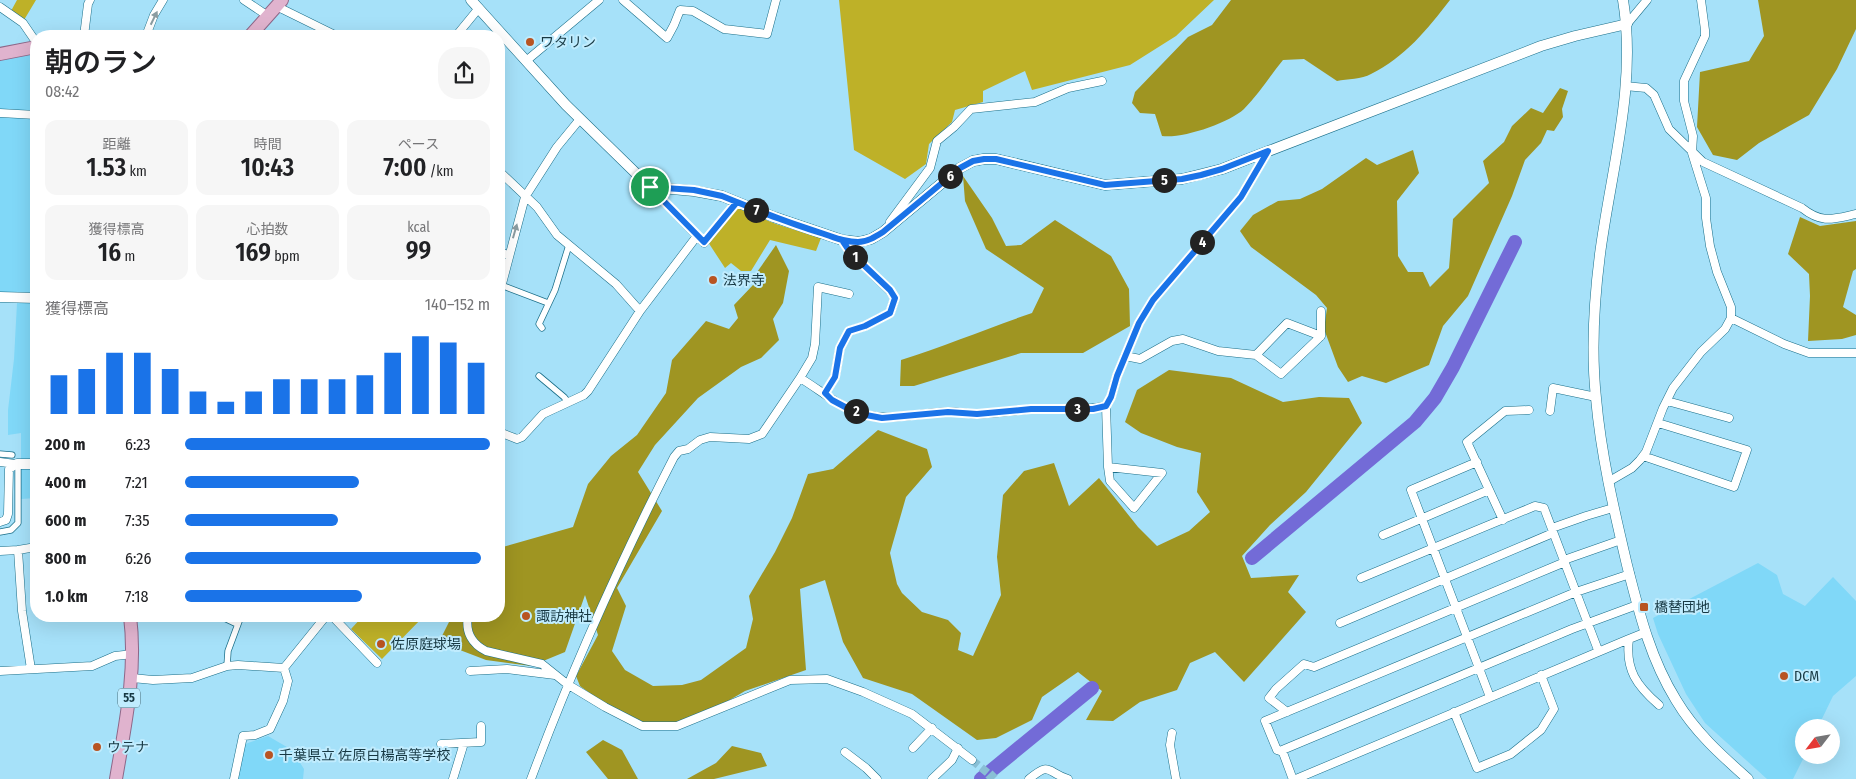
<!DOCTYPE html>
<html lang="ja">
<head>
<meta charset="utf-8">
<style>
  :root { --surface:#fff; --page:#f6f6f6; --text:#202124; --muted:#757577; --accent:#1a73e8 }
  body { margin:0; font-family:"Fira Sans Condensed","Noto Sans JP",sans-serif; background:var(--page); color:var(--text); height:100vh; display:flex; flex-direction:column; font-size:19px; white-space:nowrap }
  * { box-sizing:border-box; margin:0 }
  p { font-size:16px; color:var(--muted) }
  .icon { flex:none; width:28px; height:28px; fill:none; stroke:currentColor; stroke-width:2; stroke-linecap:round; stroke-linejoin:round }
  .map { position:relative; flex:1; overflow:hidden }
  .sheet { position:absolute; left:30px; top:30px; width:475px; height:592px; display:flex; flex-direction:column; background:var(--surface); border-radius:20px; box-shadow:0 5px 20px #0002 }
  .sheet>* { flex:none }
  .needle { width:32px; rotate:239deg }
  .tools { position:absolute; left:1795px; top:719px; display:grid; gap:10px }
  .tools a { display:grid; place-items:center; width:45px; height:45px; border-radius:50%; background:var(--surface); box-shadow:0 5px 20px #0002; font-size:25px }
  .pin { position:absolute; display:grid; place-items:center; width:42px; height:42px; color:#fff; margin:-21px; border:2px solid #fff; border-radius:50%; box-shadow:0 1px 5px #0007 }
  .km { position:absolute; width:25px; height:25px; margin:-12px; border-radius:50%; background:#222; color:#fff; font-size:14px; line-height:25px; text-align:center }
  .round { display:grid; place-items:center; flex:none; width:52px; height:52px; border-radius:20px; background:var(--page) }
  .headline { display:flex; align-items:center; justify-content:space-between; height:85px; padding:0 15px }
  h1 { font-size:28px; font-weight:600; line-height:38px }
  .figures { display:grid; grid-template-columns:repeat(3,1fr); gap:8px; height:85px; padding:5px 15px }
  .figures div { display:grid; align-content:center; border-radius:12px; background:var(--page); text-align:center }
  .figures b { font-size:25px; font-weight:600 }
  .figures small { font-size:14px; font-weight:400 }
  .figures p { font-size:14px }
  .chart { height:140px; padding:10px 15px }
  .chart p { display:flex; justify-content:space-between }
  .chart svg { width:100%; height:90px; margin-top:5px; stroke:var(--accent); stroke-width:6 }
  ul { padding:0 15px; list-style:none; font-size:16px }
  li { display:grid; grid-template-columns:80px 60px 1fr; align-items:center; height:38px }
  li i { height:12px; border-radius:6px; background:var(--accent) }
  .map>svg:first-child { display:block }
  .built { fill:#80d8f8 }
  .green { fill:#beb128 }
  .forest { fill:#9f9522 }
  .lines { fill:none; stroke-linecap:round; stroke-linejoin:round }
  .river { stroke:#736bd7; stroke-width:14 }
  .minor-tunnel { stroke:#89bfd5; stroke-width:8; stroke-dasharray:8 4; stroke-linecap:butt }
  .tertiary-tunnel { stroke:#89bfd5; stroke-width:10; stroke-dasharray:10 5; stroke-linecap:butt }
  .pedestrian-casing { stroke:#1b6f89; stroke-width:7 }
  .minor-casing { stroke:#1b6f89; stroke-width:9 }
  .tertiary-casing { stroke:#1b6f89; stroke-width:11 }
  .primary-casing { stroke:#8d6788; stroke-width:14 }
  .pedestrian { stroke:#fff; stroke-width:5.5 }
  .minor { stroke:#fff; stroke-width:8 }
  .tertiary { stroke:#fff; stroke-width:10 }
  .primary { stroke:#e0b3ce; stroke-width:12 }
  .oneway { fill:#8b9ca1 }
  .route-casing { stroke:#fff; stroke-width:10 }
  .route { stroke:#1a73e8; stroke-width:6 }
  .poi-dot { fill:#b85422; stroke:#c0ecfe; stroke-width:2 }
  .labels { text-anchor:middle; stroke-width:4; stroke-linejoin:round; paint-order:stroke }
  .shield { fill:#c0ecfe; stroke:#4a6e7b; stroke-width:1 }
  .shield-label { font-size:12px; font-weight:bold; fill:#173843 }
  .poi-label { font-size:14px; fill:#173843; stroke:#c0ecfe; text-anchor:start }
</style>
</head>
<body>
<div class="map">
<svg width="1856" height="779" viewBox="0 0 1856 779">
  <rect width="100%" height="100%" fill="#a6e1f9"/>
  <path class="built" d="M36,53V498L21,499V433L8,435V410L14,359L17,303L0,302V59Z
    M1758,563L1777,575L1783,594L1805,606L1833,577L1856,601V676L1833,696L1818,727L1804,728L1805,755L1793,779H1767L1705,723L1686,694L1658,634L1653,618Z
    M268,736L292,750L304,769L303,779H235L245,744Z"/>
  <path class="green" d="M17,0H36L24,20L11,11Z
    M839,0H1214L1176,36L1130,65L1032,90L1025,71L983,91V102L955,110L952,122L929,144L926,164L905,179L854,150Z
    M735,207L776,224L821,238L816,251L770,240L751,271H741L731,263L725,268L708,242Z
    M363,616H424L382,659L351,629Z"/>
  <path class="forest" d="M1231,0H1450C1427,30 1405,57 1371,74C1362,79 1347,79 1337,81L1304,59L1283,60C1270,76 1258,95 1244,109C1229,123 1182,139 1162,136L1155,114L1140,113L1132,103L1135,92L1188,37L1212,25Z
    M1758,0H1856V29L1837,69L1809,115L1759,143L1737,160L1713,155L1697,127L1700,72L1749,61L1764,36Z
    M1560,88L1568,91L1562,109L1563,117L1554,131L1547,130L1541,143L1525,160L1512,196L1468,296L1443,326L1429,365L1386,383L1362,376L1348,382L1338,367L1324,329L1327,308L1316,295L1251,247L1240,231L1253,215L1278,201L1300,199L1322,189L1366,158L1377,165L1413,150L1419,173L1397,201L1398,256L1408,272H1423L1430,287L1449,268L1453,219L1489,183L1483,161L1504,142L1512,126L1531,108L1543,113Z
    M963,176L992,218L1006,246L1021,245L1055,220L1111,256L1129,289L1130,326L1083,353H1021L914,386H900L901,360C945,346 988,328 1032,313L1044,288L986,249L965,201Z
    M1800,217L1820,226L1856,221V269L1853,271L1843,307L1856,315V335L1842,339L1808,341L1810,296L1809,274L1788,254Z
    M776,245L789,271L783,303L773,319L779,340L761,358L741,367L698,398L655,445L638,472L662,511L617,588L626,606L612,651L625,670L653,686L682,685L701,680L746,648L753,619L749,596L775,552L792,518L808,474L833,469L878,430L927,449L932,467L906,497L890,553L897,584L902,593L922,612L948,620L961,633L958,650L973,656L1001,595L997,557L1003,495L1024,471L1054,463L1069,506L1099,478L1138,527L1157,546L1189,531L1210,512L1197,492L1201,453L1177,447L1141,433L1125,422L1137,390L1169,370L1231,378L1283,402L1319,397L1349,398L1362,423L1306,492L1270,525L1242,556L1251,578L1299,575L1288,592L1306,612L1244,682L1215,652L1190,663L1177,690L1140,702L1113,721L1086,720L1102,691L1078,672L1042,697L1032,720L996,738L977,740L912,694L863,678L843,642L825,580L800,589L806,670L745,691L704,715L676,724H643L602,702L580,686L576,676L598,635L585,595L565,652L531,666L486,660L439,642L452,616H499V548L573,527L588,484L611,456L637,435L666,393L672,360L706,321L729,329L738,318L734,305L753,285L755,275Z
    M603,740L622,750L638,779H608L586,752Z
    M732,746L761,753L767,766L714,779H687L716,763Z"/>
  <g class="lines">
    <path class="river" d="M1252,558L1415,422L1435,398L1453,367L1515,242
      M981,779L1092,688"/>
    <path class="minor-tunnel" d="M972,760L989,774"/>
    <path class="tertiary-tunnel" d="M989,774L994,779"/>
    <g class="pedestrian-casing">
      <path id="pedestrian" d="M501,285L548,303
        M542,328L539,324L555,290L569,245
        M539,376L564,397L568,402
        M0,454L12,455
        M0,532L11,530L18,523V469
        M220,616L237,624
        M227,666L228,651L241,616"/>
    </g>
    <g class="minor-casing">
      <path id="minor" d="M244,0L268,16
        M623,0L667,38L674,25L680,10L693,11L724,29L767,34L776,0
        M276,6L337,36
        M0,7L23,23L36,42
        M1627,24L1647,0
        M84,36L88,4L90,0
        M146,36L154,15L163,0
        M456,36L479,8
        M526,61L599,0
        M1625,86L1646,88L1654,95L1669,129L1703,162L1802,208C1822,224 1833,219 1856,214
        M0,113L36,115
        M499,171L537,207L557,235L616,284L640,311
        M650,187L704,243L737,202
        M890,222L930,168L937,141L954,127L971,109L1035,102L1068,88L1102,81
        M499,251L509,256
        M499,295L525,197L557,147L580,119
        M1731,318L1784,344L1809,353H1856
        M1256,355L1287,323L1321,336
        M1125,356L1140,359L1172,341L1183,339L1218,351L1256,355L1281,374L1321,336V311
        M800,378L812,358L815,344L818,287L849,294
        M825,393L835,377L840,348L849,331L865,326L890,313L895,298L890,291L850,252L842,240
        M1667,401L1729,418
        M1106,406L1108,467L1162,473L1134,508L1110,481L1108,467
        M1550,411L1553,388L1596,397
        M499,432L517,439L522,437L543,414L584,395L588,391L640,311L697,236
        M1643,456L1734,487L1747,450L1658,423
        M0,462L15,464
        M1477,462L1411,490L1490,697
        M1608,482L1632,468L1640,460L1646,452L1663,408L1673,388L1701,352L1725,329L1731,318V307L1717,272L1710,246L1706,218V198L1692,153L1693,136L1684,101V81L1705,36V30L1701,0
        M1503,520L1467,442L1505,411L1529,410
        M0,522L6,520L8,514L9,469L17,464
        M1552,528L1586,516L1613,508
        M1383,535L1489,490
        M0,551L18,550
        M1564,560L1621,540
        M1630,574L1576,592L1265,721L1277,750L1280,751L1572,629L1637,605
        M1361,578L1535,506L1544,508L1598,650
        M332,616L377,663
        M468,616C465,632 472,644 486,651L542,664L567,684L605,707L642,726H677L790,680L827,679L863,692L912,714L972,760
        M1340,623L1553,533
        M1644,633L1629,639C1625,670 1637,686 1659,705
        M31,669L22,611L18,550L36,547
        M0,671L92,666L115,656L133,654
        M470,671L507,669L555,675
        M132,678L153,680L192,678L227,666L238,665L284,668L326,616
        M1287,712L1269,698L1276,689L1304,664L1314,667L1565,562
        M1454,712L1477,768L1511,754L1541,730L1554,709L1541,675
        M1172,733L1170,745L1176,779
        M441,744L481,742V726
        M913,748L932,728
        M1282,750L1292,777L1295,779
        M845,752L866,768L877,779
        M234,779L243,736L255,735L270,729L283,701L288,681L284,668
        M453,779L464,743
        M531,779C572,669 620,562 674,457L679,451L688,449L700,440L710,437L749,439L762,434L800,378C822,391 841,409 866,415C892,421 920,413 946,412C956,411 966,414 977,414C996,414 1015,410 1034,409C1058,409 1083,411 1106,406L1111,397L1117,376L1139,323L1153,300L1241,197L1268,151
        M932,779L952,760L958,748
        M1029,779C1051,761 1046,772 1068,779
        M1296,779L1629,639"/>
    </g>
    <g class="tertiary-casing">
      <path id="tertiary" d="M471,0L566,105L650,187L694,191L722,196L774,217L842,240L859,242L871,239L883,232L960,168L973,161L984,159H996L1105,185L1182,179L1222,169L1541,46L1575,36L1627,24
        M1623,0C1637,85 1611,170 1600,254C1594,301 1591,351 1596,398C1601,455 1614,510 1627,565C1639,612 1650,658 1676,700C1695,732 1721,755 1748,779
        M0,297L36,298
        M17,464H36"/>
    </g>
    <g class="primary-casing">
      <path id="primary" d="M250,36L282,0
        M0,54L36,47
        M116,779C125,725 137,671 130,616"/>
    </g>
    <use href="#pedestrian" class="pedestrian"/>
    <use href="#minor" class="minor"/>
    <use href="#tertiary" class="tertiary"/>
    <use href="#primary" class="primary"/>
  </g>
  <defs><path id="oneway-solid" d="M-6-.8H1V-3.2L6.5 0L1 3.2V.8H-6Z" transform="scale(1.25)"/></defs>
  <g class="oneway">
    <use href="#oneway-solid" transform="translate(154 18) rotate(-64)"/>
    <use href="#oneway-solid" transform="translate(515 231) rotate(-74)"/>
  </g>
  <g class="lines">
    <g class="route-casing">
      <path id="route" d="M650,187L694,190L722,196L774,217L842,240L850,252L890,290L895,298L890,313L865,326L849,331L840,348L835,377L825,393L832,400L847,408L866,415L882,418L948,412L977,414L1031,409H1093L1106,406L1111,397L1117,376L1139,323L1153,300L1241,197L1268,151L1222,169L1201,175L1182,179L1105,185L996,159H984L973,161L960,168L883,232C875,237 867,242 858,242C846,242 835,238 824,234C794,225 766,214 737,202L704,242L650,187"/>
    </g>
    <use href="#route" class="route"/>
  </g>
  <g class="poi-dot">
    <circle cx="530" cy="42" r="5"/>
    <circle cx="713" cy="280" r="5"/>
    <rect x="1639" y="602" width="10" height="10" rx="2.5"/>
    <circle cx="526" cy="616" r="5"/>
    <circle cx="381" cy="644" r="5"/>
    <circle cx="1784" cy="676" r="5"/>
    <circle cx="97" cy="747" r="5"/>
    <circle cx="269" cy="755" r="5"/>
  </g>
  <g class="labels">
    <rect class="shield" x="118" y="688.5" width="22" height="19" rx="4"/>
    <g class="shield-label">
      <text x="129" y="702">55</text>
    </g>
    <g class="poi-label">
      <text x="540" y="47">ワタリン</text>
      <text x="723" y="285">法界寺</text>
      <text x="1654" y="612">橋替団地</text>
      <text x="536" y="621">諏訪神社</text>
      <text x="391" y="649">佐原庭球場</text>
      <text x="1794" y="681">DCM</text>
      <text x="107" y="752">ウテナ</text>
      <text x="279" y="760">千葉県立 佐原白楊高等学校</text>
    </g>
  </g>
</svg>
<div class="tools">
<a><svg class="needle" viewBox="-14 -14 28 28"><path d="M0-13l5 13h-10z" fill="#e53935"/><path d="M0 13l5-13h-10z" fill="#757577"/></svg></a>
</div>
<div class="pin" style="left:650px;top:187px;background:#1e9e55"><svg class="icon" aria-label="arrive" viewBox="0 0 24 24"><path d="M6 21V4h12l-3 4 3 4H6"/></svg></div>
<b class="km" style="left:855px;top:257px">1</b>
<b class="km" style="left:856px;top:411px">2</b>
<b class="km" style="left:1077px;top:409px">3</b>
<b class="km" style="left:1202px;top:242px">4</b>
<b class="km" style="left:1164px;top:180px">5</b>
<b class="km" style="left:950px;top:176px">6</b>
<b class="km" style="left:756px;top:210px">7</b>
<section class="sheet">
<div class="headline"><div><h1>朝のラン</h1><p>08:42</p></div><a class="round"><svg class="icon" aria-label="share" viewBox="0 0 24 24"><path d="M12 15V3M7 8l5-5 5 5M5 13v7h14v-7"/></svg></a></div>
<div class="figures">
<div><p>距離</p><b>1.53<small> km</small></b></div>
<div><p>時間</p><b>10:43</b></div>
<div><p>ペース</p><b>7:00<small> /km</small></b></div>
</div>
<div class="figures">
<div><p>獲得標高</p><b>16<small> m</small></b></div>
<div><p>心拍数</p><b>169<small> bpm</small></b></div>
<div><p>kcal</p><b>99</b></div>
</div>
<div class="chart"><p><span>獲得標高</span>140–152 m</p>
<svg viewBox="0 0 160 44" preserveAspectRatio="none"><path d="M5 44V25M15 44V22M25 44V14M35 44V14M45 44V22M55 44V33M65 44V38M75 44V33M85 44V27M95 44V27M105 44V27M115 44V25M125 44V14M135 44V6M145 44V9M155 44V19"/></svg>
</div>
<ul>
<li><b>200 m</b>6:23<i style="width:100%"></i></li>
<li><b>400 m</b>7:21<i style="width:57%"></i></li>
<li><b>600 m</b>7:35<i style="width:50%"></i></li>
<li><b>800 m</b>6:26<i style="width:97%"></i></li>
<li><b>1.0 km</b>7:18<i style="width:58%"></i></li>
</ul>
</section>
</div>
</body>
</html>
